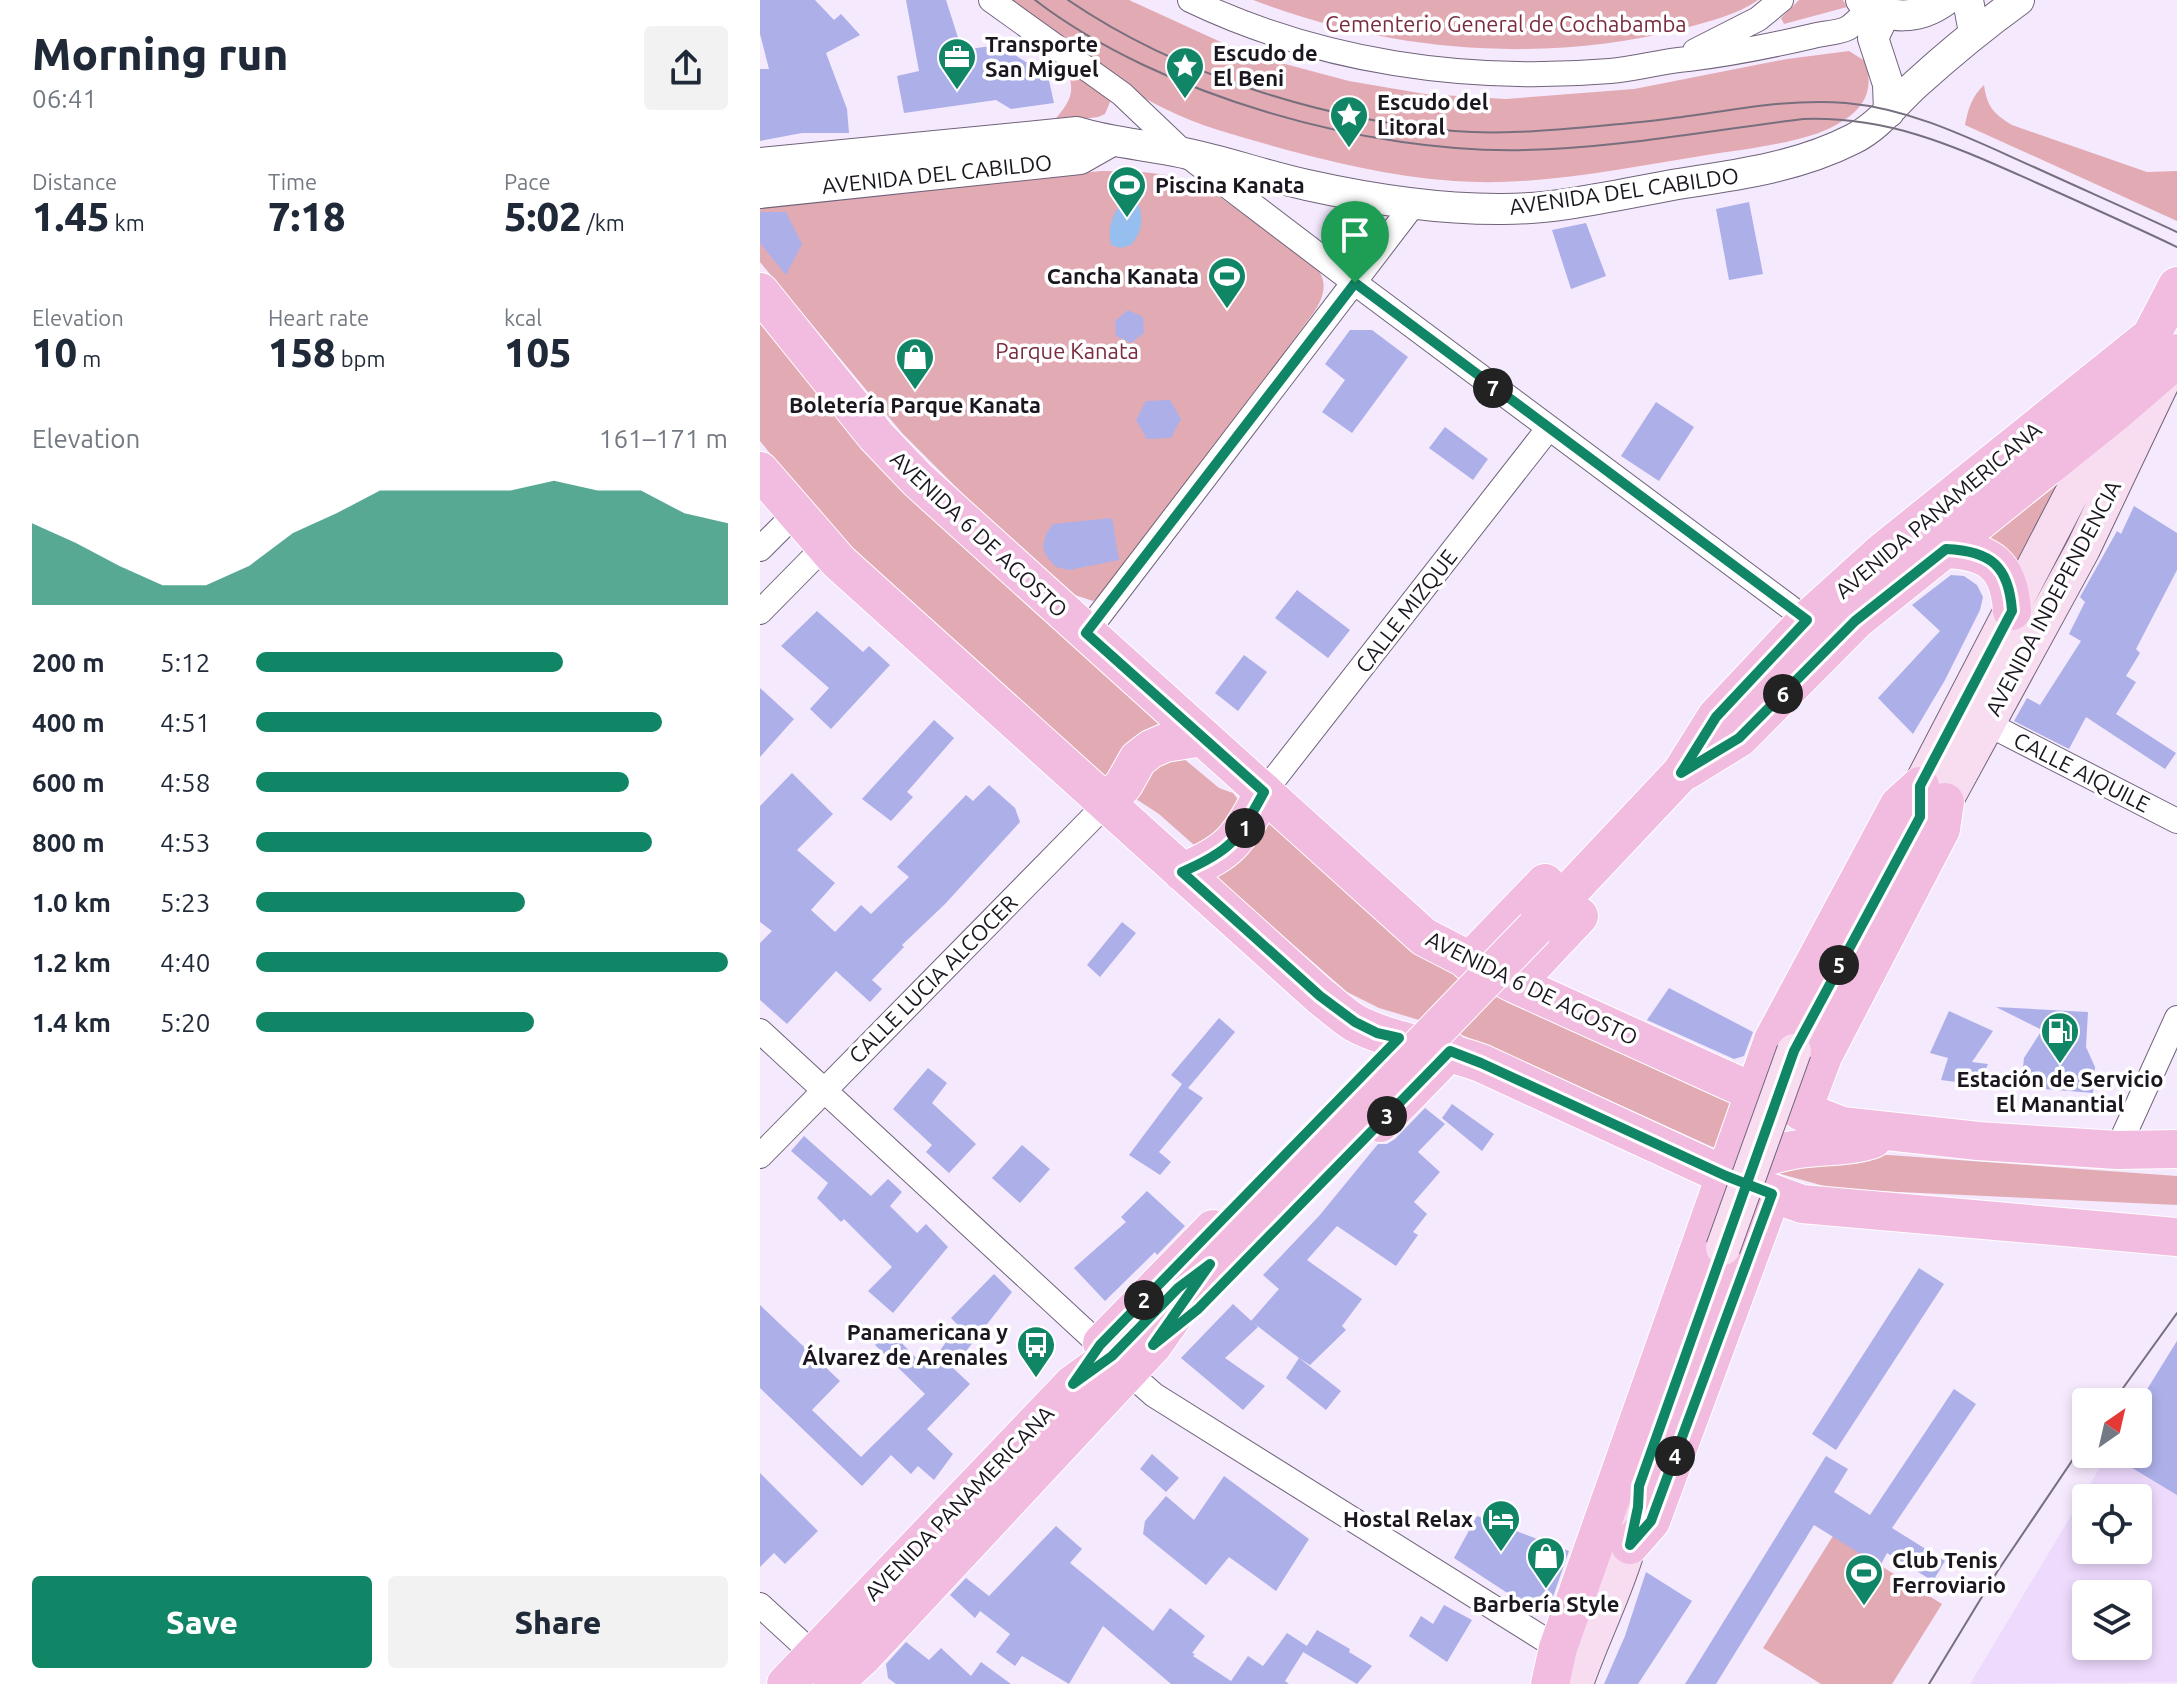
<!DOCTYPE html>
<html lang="en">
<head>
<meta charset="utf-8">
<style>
  :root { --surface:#fff; --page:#f2f2f3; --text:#1f2937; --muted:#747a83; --accent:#118666 }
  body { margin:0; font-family:Ubuntu,sans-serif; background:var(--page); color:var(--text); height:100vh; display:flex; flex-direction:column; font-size:30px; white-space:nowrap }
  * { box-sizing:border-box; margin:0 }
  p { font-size:26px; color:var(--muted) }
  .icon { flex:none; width:44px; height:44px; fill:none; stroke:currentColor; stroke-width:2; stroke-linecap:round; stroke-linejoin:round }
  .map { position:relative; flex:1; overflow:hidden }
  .panel { display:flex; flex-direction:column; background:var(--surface); width:760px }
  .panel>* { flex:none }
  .needle { width:52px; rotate:34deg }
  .tools { position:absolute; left:1312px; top:1388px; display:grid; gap:16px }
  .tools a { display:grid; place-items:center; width:80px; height:80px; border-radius:8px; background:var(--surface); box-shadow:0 4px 12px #0003; font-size:40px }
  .pin { position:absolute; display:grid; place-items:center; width:68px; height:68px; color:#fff; margin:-82px -34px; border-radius:50% 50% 50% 0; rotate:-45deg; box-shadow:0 0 8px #0007 }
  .pin .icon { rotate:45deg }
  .km { position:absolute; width:40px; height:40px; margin:-20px; border-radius:50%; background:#222; color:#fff; font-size:22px; line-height:40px; text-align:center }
  .round { display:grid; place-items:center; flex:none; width:84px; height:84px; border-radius:8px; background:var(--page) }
  .head { display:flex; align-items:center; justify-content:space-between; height:136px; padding:0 32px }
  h1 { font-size:44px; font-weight:800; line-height:60px }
  .stats { display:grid; grid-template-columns:repeat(3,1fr); gap:12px; height:136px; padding:8px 32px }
  .stats div { display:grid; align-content:center }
  .stats b { font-size:40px; font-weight:800 }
  .stats small { font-size:22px; font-weight:400 }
  .stats p { font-size:22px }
  .chart { height:224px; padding:16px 32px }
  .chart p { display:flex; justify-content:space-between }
  .chart svg { width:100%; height:144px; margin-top:8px; fill:var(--accent); opacity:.7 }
  .cta { display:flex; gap:16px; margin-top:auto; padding:16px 32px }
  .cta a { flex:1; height:92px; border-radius:8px; background:var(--accent); color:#fff; font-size:32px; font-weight:800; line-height:92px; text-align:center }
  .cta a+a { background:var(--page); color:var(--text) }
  ul { padding:0 32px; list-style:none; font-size:26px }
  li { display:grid; grid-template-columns:128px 96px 1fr; align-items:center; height:60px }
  li i { height:20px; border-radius:10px; background:var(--accent) }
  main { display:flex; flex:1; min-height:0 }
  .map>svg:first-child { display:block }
  .built { fill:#eddafc; fill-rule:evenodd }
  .green { fill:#e2abb4 }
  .water { fill:#96beee }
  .building { fill:#acafe8 }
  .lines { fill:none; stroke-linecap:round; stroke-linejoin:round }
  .minor-casing { stroke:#70637a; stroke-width:26 }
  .tertiary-casing { stroke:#70637a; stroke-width:32 }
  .secondary-casing { stroke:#70637a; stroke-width:36 }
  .primary-casing { stroke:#fff; stroke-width:40 }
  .minor { stroke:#fff; stroke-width:24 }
  .tertiary { stroke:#fff; stroke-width:30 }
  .secondary { stroke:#f8ddf0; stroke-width:34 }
  .primary { stroke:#f2bce1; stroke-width:38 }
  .tram { stroke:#776f7d; stroke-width:2 }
  .secondary-bridge-casing { stroke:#70637a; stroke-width:36; stroke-linecap:butt }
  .primary-bridge-casing { stroke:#fff; stroke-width:40; stroke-linecap:butt }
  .secondary-bridge { stroke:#f8ddf0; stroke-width:34 }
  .primary-bridge { stroke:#f2bce1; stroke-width:38 }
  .route-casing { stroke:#fff; stroke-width:16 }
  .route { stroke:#118666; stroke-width:10 }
  .labels { text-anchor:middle; stroke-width:7; stroke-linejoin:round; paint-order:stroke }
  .park-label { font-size:22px; fill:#7a2b3f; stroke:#fff }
  .poi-label { font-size:22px; font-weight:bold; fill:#1b161f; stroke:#fff; text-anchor:start }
  .street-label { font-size:22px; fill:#1b161f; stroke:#fff }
</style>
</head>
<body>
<main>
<section class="panel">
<div class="head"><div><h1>Morning run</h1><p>06:41</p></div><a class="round"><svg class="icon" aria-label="share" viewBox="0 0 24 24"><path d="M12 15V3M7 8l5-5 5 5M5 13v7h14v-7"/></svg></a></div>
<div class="stats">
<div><p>Distance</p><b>1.45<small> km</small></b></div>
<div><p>Time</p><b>7:18</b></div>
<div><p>Pace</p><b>5:02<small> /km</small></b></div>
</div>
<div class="stats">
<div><p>Elevation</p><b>10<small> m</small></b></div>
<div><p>Heart rate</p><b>158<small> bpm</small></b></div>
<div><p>kcal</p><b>105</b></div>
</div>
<div class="chart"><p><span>Elevation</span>161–171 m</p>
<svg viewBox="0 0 160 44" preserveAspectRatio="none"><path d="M0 44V19L10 25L20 32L30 38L40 38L50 32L60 22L70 16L80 9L90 9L100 9L110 9L120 6L130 9L140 9L150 16L160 19V44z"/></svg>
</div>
<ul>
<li><b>200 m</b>5:12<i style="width:65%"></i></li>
<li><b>400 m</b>4:51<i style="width:86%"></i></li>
<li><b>600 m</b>4:58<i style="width:79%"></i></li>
<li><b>800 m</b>4:53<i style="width:84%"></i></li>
<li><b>1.0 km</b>5:23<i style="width:57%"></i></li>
<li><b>1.2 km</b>4:40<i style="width:100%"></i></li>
<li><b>1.4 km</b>5:20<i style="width:59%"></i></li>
</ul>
<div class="cta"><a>Save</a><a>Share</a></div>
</section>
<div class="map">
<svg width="1417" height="1684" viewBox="0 0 1417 1684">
  <rect width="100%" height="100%" fill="#f5e9fe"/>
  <path class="built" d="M1417,1341V1682L1210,1684L1348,1454H1378V1404ZM1326,1498H1378V1550H1326ZM1326,1594H1378V1646H1326Z"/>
  <path class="green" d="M241,0H369L487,54L589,81L665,94L746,99L874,89L1027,59L1089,51L1105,61C1115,91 1104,110 1076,125C1045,143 983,149 947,155C864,168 779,187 694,181C613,175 535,153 458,130C376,105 310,49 241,0Z
    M493,0H998C977,15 950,21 925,28C785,65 627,52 493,0Z
    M1039,0H1083L1087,7L1024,24L1021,18Z
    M305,65L347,95L350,102L345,114L338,117L292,123C311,101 317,92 305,65Z
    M1224,85C1227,107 1234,114 1252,125L1387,172L1417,171V221L1205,125C1208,109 1212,96 1224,85Z
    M342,171C379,171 413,172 446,187L555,266C569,281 564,297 554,312L350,590L333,601L315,595L218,509L142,433L0,262V202Z
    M0,323L105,451L159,507L407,731L349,780L93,548L48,500L0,441Z
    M1305,471L1254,571L1223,539Z
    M423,758L459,788L473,793L477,798L479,811L447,845H434L399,814L376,799L387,767Z
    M503,817L660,957L759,1006L979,1101L959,1150L734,1048L679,1026L619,1008L587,992L452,873Z
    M1129,1155L1417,1176V1205L1075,1189L995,1167L1031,1158Z
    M1073,1536L1182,1604L1132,1684H1061L1003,1648Z"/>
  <path class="water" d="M367,197L378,203C384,219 382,232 371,245L360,248L351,245C347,224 353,213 367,197Z"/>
  <path class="building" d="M0,0H55L74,20L81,14L100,35L66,53L87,109L89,133H42L0,141V69H9L0,34Z
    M146,0H186L202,50L239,45L288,76L294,103L251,109L236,100L144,113L137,76L159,71Z
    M989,202L1003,274L969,280L956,209Z
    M0,212H26L42,244L26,275L0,243Z
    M826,223L846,276L811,289L792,230Z
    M368,310L383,317L384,333L371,343L356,336L355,321Z
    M590,330H612L648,357L592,433L562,412L585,380L565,364Z
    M410,400L421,419L411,438L387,439L376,420L386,401Z
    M896,402L934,427L899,481L861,456Z
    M685,427L728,459L713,480L669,448Z
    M1374,506L1417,533V570L1376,649L1380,653L1366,676L1376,682L1356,714L1416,753L1405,769L1326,717L1309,749L1254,721L1267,698L1280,705L1321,641L1309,634L1325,602L1320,597L1357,531L1361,534Z
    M352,518L359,560L309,570L296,567L286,556L283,547L286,534L293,524Z
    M1191,575L1204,576L1217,585L1223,597L1220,610L1185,680L1153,734L1118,698L1180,631L1152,605Z
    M537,590L590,630L568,658L515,618Z
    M57,611L103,652L109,646L130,665L71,729L50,709L69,688L21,646Z
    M484,655L507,672L478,711L455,693Z
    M0,688L34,719L0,757Z
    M174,720L194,738L147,792L153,797L131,821L102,799Z
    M32,773L73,814L37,850L75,883L51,910L75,932L101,905L111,914L149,877L137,867L206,795L213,801L229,785L255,808L260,822L185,904L142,945L144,947L112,980L122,989L110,1002L76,971L27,1024L0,1000V943L12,931L0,922V806Z
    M362,922L376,933L340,977L327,965Z
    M909,988L993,1032L984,1056L974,1059L887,1020Z
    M1236,1007L1328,1012L1326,1047L1335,1067L1333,1093L1261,1087L1264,1058L1282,1030Z
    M1189,1011L1233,1031L1212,1062L1228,1064L1219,1085L1181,1080L1188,1058L1170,1053Z
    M459,1018L475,1032L428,1088L443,1098L399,1152L411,1162L400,1175L369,1155L422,1084L411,1075Z
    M168,1068L187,1083L172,1103L216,1144L189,1173L166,1152L172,1145L133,1109Z
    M692,1104L734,1134L722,1151L682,1118Z
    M665,1108L685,1124L658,1152L680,1172L654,1202L667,1214L653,1232L658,1235L636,1266L577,1226L547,1260L602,1299L582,1326L586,1330L550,1365L539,1358L581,1391L566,1410L526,1378L539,1358L491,1321L519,1289L503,1275L559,1216L618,1144H627L635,1139Z
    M44,1136L111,1196L128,1179L142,1192L130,1206L157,1233L166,1224L188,1247L133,1313L108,1291L132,1267L84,1219L81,1222L57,1198L68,1183L31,1151Z
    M262,1145L290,1169L260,1203L232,1178Z
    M387,1191L425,1226L397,1255L395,1252L345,1301L314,1268L366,1222L361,1217Z
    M1159,1268L1184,1284L1076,1450L1052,1434Z
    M234,1274L252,1292L193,1368L210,1384L167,1429L193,1454L174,1480L158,1466L151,1474L131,1455L102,1486L0,1388V1305L80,1381L52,1410L101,1457L165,1394L115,1345L130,1331L167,1369L198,1325L191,1318Z
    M473,1304L498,1327L465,1358L505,1386L483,1410L421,1358Z
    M1417,1341V1495L1349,1454H1378V1404Z
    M1194,1389L1216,1404L1132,1528L1185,1561L1173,1581L1127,1553L1120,1566L1054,1525L956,1684H925L1066,1456L1088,1469L1074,1492L1110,1515Z
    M392,1454L419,1478L406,1492L380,1469Z
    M0,1473L58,1531L25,1564L14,1553L0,1567Z
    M464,1476L549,1539L516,1591L469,1557L446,1585L383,1534L385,1521L406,1496L434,1520Z
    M717,1516L809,1551L788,1611L784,1613L770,1608L694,1558Z
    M296,1526L322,1549L310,1563L393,1631L410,1608L445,1636L432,1653L435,1654L433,1656L471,1681L488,1656L503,1666L527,1633L547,1646L525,1681L529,1684H411L343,1626L309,1684L262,1656L255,1666L236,1652L250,1634L220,1611L215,1618L190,1595L206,1578L229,1596Z
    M886,1572L932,1601L878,1684H844L865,1636Z
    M684,1605L712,1620L687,1662L649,1636L661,1616L673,1624Z
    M557,1630L590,1649L589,1652L612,1666L597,1684L543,1652Z
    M146,1642L169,1660L181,1648L211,1676L221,1662L251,1684H136L128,1678L126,1664Z"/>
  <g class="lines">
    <g class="minor-casing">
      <path id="minor" d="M231,0L362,94L424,153L595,283L1047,620
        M430,0C560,62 706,83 850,71C876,69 901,61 928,59C971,54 1010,46 1053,36C1063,33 1079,33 1088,28C1096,23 1104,13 1110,7
        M935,51L998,19L1021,0
        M0,549L36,513
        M0,612L65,546
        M326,633L653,205
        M1226,723L1417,821
        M504,792L788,429
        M0,1031L340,1345
        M1357,1150L1417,1018
        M0,1156L347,803
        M368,1372L394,1395L798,1648
        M0,1605L63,1663"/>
    </g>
    <g class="tertiary-casing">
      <path id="tertiary" d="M1101,0C1128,21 1159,20 1186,0
        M1208,0L1214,33
        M1125,13L1113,38L1128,84L1129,112
        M0,163L317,132C353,143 388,145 424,153C465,161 505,176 547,185C610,199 674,209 738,209C796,210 861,194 918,184C978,175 1038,167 1093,139C1119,126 1135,103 1156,84C1189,54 1223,26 1259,0
        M0,193L320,159L350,142"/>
    </g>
    <g class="secondary-casing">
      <path id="secondary" d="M1161,816L1185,802L1323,549L1410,366
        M1034,1051L1160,817V786L1353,414
        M816,1684C838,1619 876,1556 879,1486L963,1248"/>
    </g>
    <g class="primary-casing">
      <path id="primary" d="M0,292L116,436L158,480L664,937L755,984L982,1087L1082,1126L1218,1141L1357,1150L1417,1149
        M0,471L79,562L560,996C572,1005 583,1016 595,1023C628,1041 683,1049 721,1063L966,1176L1042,1204L1417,1237
        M1186,549C1231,551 1249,566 1252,611
        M927,770L979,738L1095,621L1353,414L1410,365L1417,353
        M347,803L364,784L378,759L391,749L405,743L443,737
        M422,872C473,851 478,839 504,792
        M775,928L921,773L956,717L1047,620L1121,553L1391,336L1417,286
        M709,962L785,883
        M755,984L819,916
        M1042,1112L1063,1056L1181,829L1185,802
        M620,1123L690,1051
        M969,1174C988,1163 1010,1154 1033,1150C1059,1145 1087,1148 1113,1139
        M342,1343L453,1229
        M870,1545L891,1521L1012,1194
        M26,1684L313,1384L352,1356L374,1333
        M73,1684L104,1655L393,1345L450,1264L630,1078
        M790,1684L798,1648L1013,1040L1139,805L1160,786"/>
    </g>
    <use href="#minor" class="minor"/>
    <use href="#tertiary" class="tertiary"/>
    <use href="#secondary" class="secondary"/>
    <use href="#primary" class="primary"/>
    <path class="tram" d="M275,0C400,96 609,154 765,150C858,148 951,130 1043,119C1132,116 1198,148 1277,183C1324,204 1371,225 1417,247
      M308,0C418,75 563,120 694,131C742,135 791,130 839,126C861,124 884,122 906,119C966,112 1024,98 1086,103C1153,109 1213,140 1274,167C1322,189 1370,210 1417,232
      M1353,1402L1417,1313
      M1169,1684L1237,1572L1326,1440"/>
    <g class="secondary-bridge-casing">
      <path id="secondary-bridge" d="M963,1248L1034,1051"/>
    </g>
    <g class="primary-bridge-casing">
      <path id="primary-bridge" d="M630,1078L775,928"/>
    </g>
    <use href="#secondary-bridge" class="secondary-bridge"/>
    <use href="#primary-bridge" class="primary-bridge"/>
  </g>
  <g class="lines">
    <g class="route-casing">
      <path id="route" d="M595,283L326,633L504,792C478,839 473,850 422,872L560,996L595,1022L617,1033L639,1038L340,1345L313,1384L352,1356L418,1288L450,1264L393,1345L438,1309L690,1051L721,1063L966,1176L1012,1194L891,1521L870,1545L878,1507L879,1486L1034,1051L1160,817V786L1252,611C1249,566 1231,551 1186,549L1095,621L979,738L921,773L956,717L1047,620L595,283"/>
    </g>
    <use href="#route" class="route"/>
  </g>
  <defs>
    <g id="office-pin" transform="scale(2)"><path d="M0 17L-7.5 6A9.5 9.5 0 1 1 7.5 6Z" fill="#118666" stroke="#fff"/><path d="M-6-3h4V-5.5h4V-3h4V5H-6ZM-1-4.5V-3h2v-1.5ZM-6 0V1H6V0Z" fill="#fff"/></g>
    <g id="sight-pin" transform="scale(2)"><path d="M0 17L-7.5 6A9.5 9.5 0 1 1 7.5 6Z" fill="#118666" stroke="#fff"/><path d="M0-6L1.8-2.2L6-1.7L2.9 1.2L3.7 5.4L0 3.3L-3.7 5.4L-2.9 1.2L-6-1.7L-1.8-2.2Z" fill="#fff"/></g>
    <g id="stadium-pin" transform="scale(2)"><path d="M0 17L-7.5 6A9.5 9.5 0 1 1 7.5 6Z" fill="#118666" stroke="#fff"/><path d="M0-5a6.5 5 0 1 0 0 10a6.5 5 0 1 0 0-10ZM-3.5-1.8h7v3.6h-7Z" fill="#fff"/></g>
    <g id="shop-pin" transform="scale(2)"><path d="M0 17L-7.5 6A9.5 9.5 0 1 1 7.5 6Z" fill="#118666" stroke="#fff"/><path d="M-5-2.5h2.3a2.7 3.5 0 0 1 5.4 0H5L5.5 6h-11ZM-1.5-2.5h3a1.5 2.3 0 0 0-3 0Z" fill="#fff"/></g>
    <g id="fuel-pin" transform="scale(2)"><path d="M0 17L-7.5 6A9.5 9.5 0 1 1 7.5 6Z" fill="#118666" stroke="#fff"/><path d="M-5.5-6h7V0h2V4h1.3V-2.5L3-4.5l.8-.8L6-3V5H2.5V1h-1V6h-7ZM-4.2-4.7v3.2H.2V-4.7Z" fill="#fff"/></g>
    <g id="bus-pin" transform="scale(2)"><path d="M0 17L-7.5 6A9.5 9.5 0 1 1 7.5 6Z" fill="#118666" stroke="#fff"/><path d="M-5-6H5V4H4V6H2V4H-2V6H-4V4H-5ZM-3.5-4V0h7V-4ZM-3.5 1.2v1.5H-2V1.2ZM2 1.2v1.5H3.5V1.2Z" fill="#fff"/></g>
    <g id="hotel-pin" transform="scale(2)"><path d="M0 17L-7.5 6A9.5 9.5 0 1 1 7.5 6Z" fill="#118666" stroke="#fff"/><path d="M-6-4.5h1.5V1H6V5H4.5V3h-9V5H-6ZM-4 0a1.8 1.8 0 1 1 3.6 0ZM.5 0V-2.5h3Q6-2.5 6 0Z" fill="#fff"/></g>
  </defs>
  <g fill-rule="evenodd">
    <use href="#office-pin" x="197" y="57"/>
    <use href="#sight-pin" x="425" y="66"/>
    <use href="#sight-pin" x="589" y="115"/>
    <use href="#stadium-pin" x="367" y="185"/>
    <use href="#stadium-pin" x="467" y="276"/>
    <use href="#shop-pin" x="155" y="357"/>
    <use href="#fuel-pin" x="1300" y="1031"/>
    <use href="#bus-pin" x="276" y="1345"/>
    <use href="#hotel-pin" x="741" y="1519"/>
    <use href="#shop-pin" x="786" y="1556"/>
    <use href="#stadium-pin" x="1104" y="1573"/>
  </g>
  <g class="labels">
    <g class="park-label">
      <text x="746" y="32">Cementerio General de Cochabamba</text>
      <text x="307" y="359">Parque Kanata</text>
    </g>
    <g class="poi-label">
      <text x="225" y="52">Transporte<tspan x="225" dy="25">San Miguel</tspan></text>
      <text x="453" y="61">Escudo de<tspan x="453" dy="25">El Beni</tspan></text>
      <text x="617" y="110">Escudo del<tspan x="617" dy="25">Litoral</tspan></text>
      <text x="395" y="193">Piscina Kanata</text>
      <text x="439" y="284" text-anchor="end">Cancha Kanata</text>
      <text x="155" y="413" text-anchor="middle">Boletería Parque Kanata</text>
      <text x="1300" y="1087" text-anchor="middle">Estación de Servicio<tspan x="1300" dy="25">El Manantial</tspan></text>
      <text x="248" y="1340" text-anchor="end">Panamericana y<tspan x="248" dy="25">Álvarez de Arenales</tspan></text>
      <text x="713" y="1527" text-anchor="end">Hostal Relax</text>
      <text x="1132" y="1568">Club Tenis<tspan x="1132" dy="25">Ferroviario</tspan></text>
      <text x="786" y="1612" text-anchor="middle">Barbería Style</text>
    </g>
    <g class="street-label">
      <text transform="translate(177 174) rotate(-6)" y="8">AVENIDA DEL CABILDO</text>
      <text transform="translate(864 191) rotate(-8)" y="8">AVENIDA DEL CABILDO</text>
      <text transform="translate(1178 510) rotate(-40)" y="8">AVENIDA PANAMERICANA</text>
      <text transform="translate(219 534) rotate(43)" y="8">AVENIDA 6 DE AGOSTO</text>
      <text transform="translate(1293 598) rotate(-62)" y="8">AVENIDA INDEPENDENCIA</text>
      <text transform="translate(646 611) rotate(-52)" y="8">CALLE MIZQUE</text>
      <text transform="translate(1322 772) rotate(27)" y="8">CALLE AIQUILE</text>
      <text transform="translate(173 979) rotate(-45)" y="8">CALLE LUCIA ALCOCER</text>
      <text transform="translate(772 988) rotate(26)" y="8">AVENIDA 6 DE AGOSTO</text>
      <text transform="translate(199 1503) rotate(-46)" y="8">AVENIDA PANAMERICANA</text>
    </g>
  </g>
</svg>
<div class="tools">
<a><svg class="needle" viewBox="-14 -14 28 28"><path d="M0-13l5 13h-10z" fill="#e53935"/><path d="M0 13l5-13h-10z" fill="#747a83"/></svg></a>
<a><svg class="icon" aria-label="locate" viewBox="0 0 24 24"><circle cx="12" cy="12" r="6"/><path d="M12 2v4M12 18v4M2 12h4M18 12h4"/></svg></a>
<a><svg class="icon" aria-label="layers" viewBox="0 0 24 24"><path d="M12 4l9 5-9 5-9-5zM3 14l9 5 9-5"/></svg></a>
</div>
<div class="pin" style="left:595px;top:283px;background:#1e9e55"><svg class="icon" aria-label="arrive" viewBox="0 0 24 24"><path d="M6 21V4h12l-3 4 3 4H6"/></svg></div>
<b class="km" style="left:485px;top:828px">1</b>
<b class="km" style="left:384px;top:1300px">2</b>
<b class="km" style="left:627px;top:1116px">3</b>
<b class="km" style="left:915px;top:1456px">4</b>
<b class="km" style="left:1079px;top:965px">5</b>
<b class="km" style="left:1023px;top:694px">6</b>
<b class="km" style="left:733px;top:388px">7</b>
</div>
</main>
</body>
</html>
